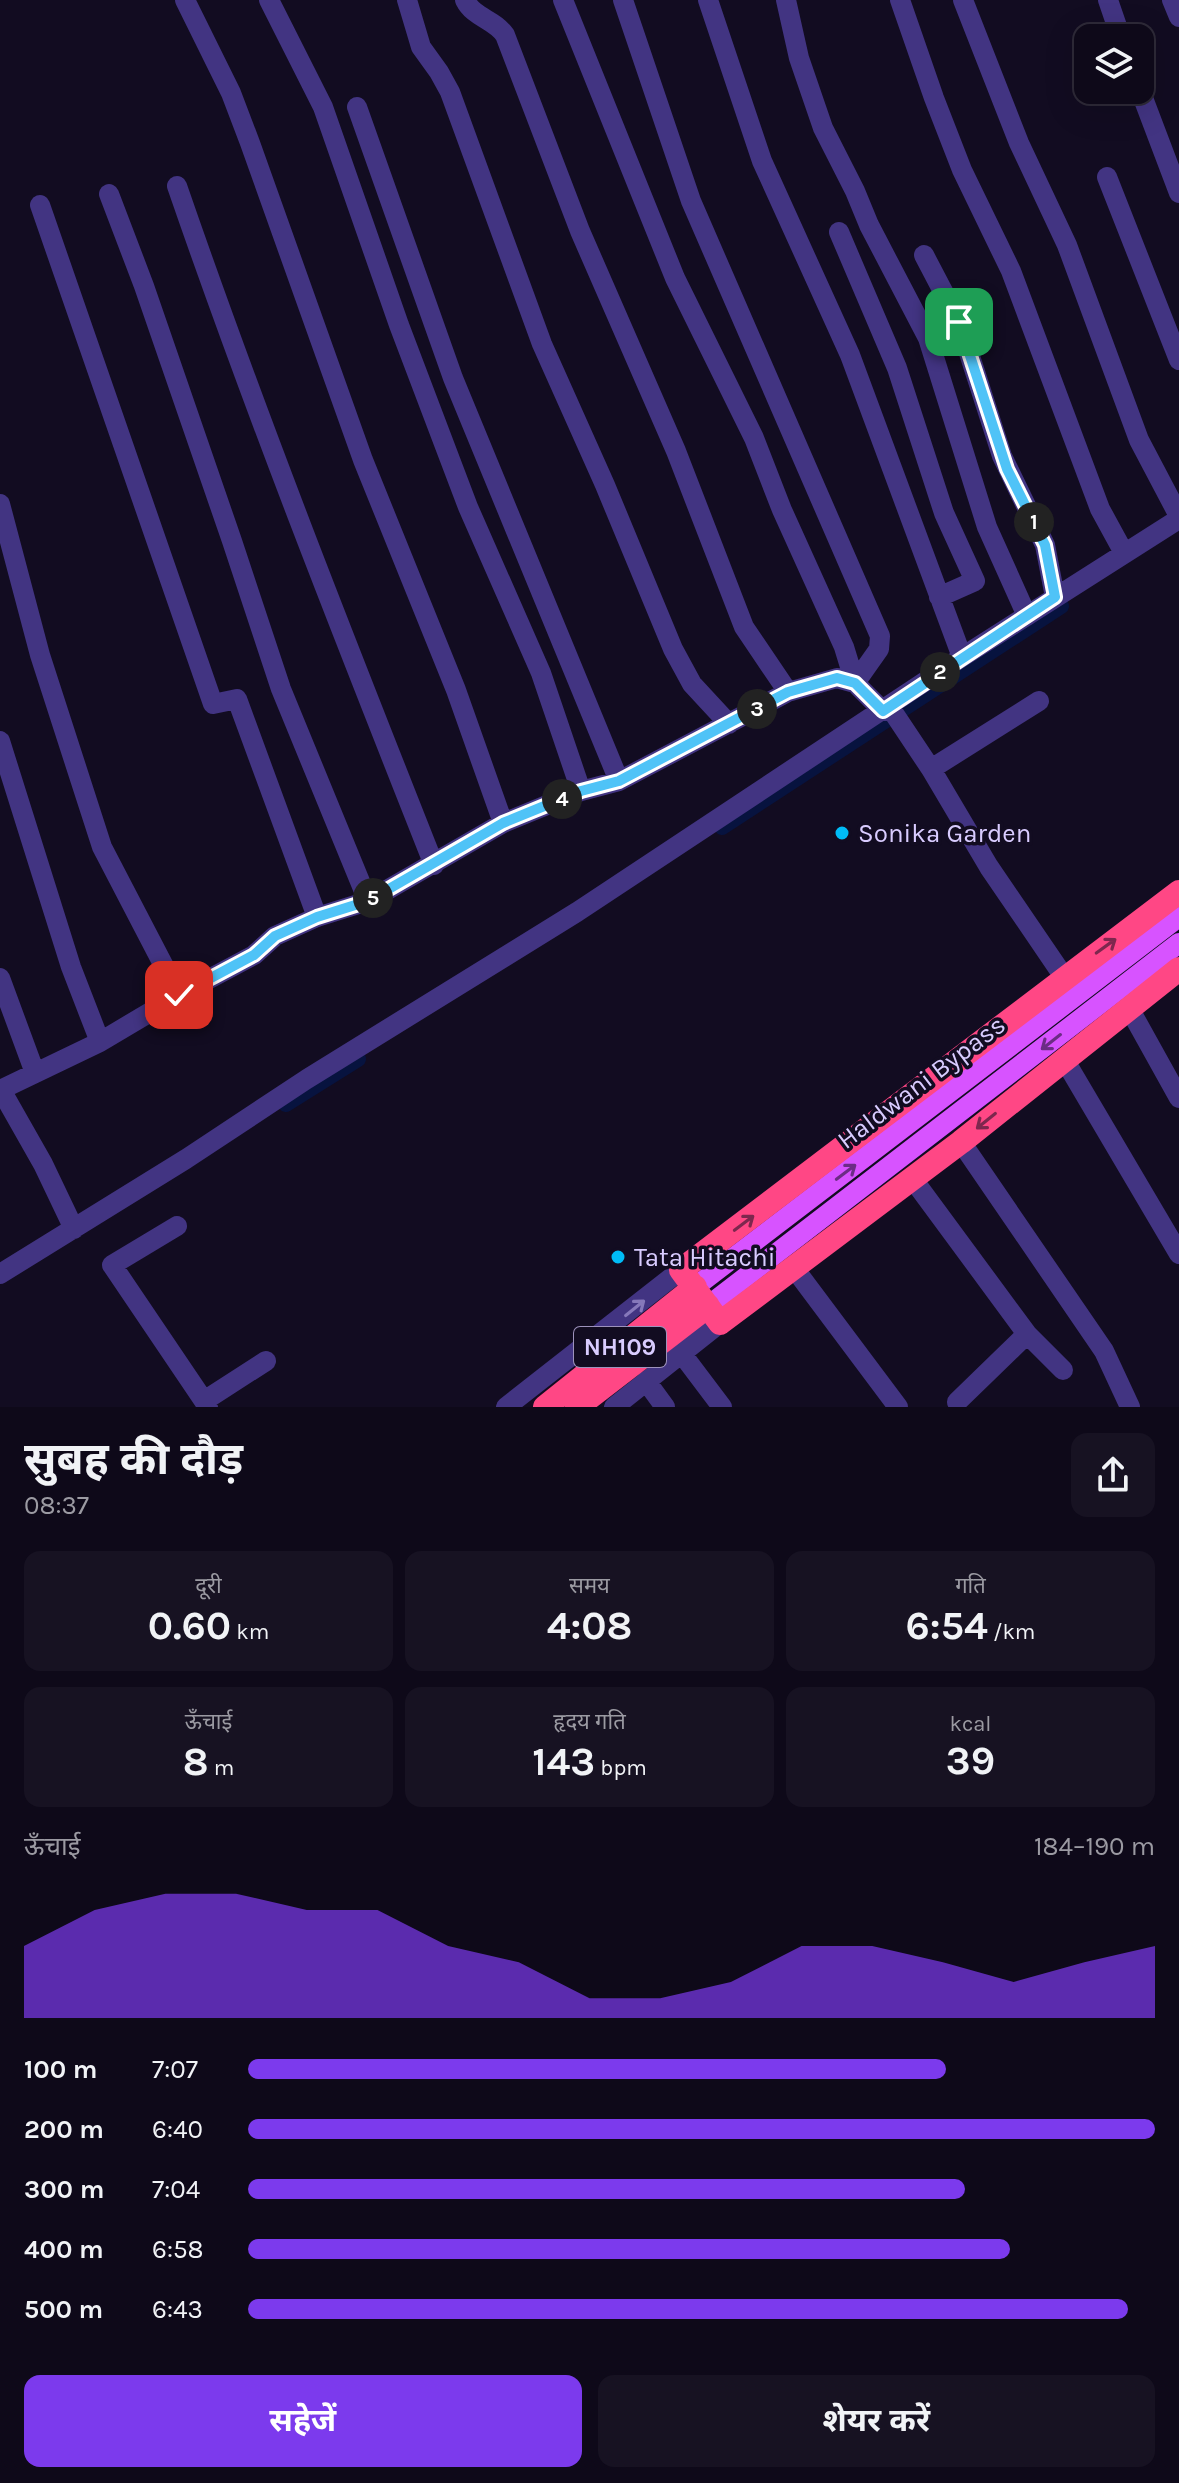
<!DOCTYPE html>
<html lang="hi">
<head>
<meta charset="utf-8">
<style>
  :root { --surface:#0e0919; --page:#171222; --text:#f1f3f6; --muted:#9b9aa2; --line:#2e2a38; --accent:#7c3aed }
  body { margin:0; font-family:Karla,"Noto Sans Devanagari",sans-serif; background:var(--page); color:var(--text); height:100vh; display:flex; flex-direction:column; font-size:30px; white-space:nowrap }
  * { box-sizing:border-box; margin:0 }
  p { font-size:26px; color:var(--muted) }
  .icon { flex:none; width:44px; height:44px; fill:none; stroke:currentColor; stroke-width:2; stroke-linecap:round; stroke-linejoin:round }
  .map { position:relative; height:1407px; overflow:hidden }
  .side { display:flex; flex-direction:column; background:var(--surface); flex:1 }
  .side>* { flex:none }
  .fabs { position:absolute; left:1074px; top:24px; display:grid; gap:16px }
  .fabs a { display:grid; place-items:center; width:80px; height:80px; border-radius:16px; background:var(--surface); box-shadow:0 8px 32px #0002,0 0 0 2px var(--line); font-size:40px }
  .pin { position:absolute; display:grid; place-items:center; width:68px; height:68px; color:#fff; margin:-34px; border-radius:16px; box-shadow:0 4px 12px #0006 }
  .km { position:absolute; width:40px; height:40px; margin:-20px; border-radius:50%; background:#222; color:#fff; font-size:22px; line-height:40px; text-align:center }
  .round { display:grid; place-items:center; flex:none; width:84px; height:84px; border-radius:16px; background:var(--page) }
  .headline { display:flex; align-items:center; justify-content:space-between; height:136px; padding:0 24px }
  h1 { font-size:44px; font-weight:700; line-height:60px }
  .figures { display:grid; grid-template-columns:repeat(3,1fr); gap:12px; height:136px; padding:8px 24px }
  .figures div { display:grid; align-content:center; border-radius:16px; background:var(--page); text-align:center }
  .figures b { font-size:40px; font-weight:700 }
  .figures small { font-size:22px; font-weight:400 }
  .figures p { font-size:22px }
  .chart { height:224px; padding:16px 24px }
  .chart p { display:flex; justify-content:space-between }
  .chart svg { width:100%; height:144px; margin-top:8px; fill:var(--accent); opacity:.7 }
  .button { display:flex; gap:16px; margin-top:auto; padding:16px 24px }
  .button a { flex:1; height:92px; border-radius:16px; background:var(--accent); color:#fff; font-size:32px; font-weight:700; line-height:92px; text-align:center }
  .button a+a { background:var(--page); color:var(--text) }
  ul { padding:0 24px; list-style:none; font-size:26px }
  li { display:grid; grid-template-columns:128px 96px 1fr; align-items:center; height:60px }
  li i { height:20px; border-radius:10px; background:var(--accent) }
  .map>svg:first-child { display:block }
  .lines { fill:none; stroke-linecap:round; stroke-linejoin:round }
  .canal { stroke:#07133f; stroke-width:16 }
  .minor { stroke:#423482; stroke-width:20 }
  .major { stroke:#d753ff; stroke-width:20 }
  .highway { stroke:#ff4785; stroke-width:24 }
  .oneway { stroke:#7d274e }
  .oneway2 { stroke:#6b2c85 }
  .oneway3 { stroke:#8678ba }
  .route-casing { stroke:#fff; stroke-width:16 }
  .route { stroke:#4fc3f7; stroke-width:10 }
  .poi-dot { fill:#00bcf7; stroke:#120c21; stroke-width:3 }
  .labels { text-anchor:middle; stroke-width:7; stroke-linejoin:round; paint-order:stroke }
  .shield { fill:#120c21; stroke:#9d92bc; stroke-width:2 }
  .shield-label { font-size:24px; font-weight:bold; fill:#d9ccff }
  .poi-label { font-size:26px; fill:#d9ccff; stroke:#120c21; text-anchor:start }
  .street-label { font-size:26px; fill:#d9ccff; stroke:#120c21 }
</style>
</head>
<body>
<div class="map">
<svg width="1179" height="1407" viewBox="0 0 1179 1407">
  <rect width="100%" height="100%" fill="#120c21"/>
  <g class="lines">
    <path class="canal" d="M722,827L1061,606
      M286,1104L358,1059"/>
    <path class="minor" d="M185,0L231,93L250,143L363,460L456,690L503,823
      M269,0L323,107L399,325L468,507L541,673L581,791
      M407,0L421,47L439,72L450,92L542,344L605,485L673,649L692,684L729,724
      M465,0C474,18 494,19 505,35L580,231L676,451L744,627L788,692
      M563,0L675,278L754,438L782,510L844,647L855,683
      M623,0L691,201L880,636L879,649L855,683
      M708,0L762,161L850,355L962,657
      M786,0L799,58L823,128L855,191L869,225L928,338L987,527L1027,616
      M900,0L934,98L962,170L1011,271L1100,509L1124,553
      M963,0L1019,143L1067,245L1139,440L1179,516
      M1108,0L1121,38
      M1172,0L1179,17
      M1140,90L1179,193
      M357,107L453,378L619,781
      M1107,177L1179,360
      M177,186C256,415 345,640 434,865
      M109,194L144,286L232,541L281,689L368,901
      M40,205L213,704L237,699L317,917
      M839,232L897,368L944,513L975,581L939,597
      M924,255L959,322L1002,456L1045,545L1055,597
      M0,504L40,655L102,847L179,995
      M889,706L931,769L989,867L1064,977
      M0,741L71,967L100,1042
      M931,769L1039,701
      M0,978L35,1073
      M1129,1008L1179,1098
      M1064,1059L1179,1254
      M0,1090L100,1042L179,995L254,955L275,936L317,917L368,901L503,823L581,791L619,781L788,692L837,678L855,683L883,711
      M1,1090L43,1164L74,1229
      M961,1142L1104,1351L1130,1407
      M912,1178L1027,1334L1063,1370
      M177,1226L112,1265L208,1407
      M794,1268L898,1407
      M0,1274L186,1159L307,1079L577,912L962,657L1179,519
      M682,1354L722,1407
      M646,1381L665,1407
      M204,1401L266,1361
      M957,1402L1027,1334
      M506,1407L681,1270
      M614,1407L720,1323"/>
    <path class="major" d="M695,1287L1179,917
      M708,1306L1179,943"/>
    <path class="highway" d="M1179,892L681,1270L720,1323L961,1142L1179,969
      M545,1407L695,1287
      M577,1407L708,1306"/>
  </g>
  <defs><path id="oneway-shaft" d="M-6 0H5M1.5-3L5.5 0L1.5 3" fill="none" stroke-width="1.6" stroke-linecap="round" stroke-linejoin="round" transform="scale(2)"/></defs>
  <g class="oneway">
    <use href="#oneway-shaft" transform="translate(1106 946) rotate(-36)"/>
    <use href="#oneway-shaft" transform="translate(986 1121) rotate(141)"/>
    <use href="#oneway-shaft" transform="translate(744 1223) rotate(-37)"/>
  </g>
  <g class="oneway2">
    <use href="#oneway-shaft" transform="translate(1051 1042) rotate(142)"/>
    <use href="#oneway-shaft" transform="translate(846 1172) rotate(-37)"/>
  </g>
  <use class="oneway3" href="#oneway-shaft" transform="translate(635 1308) rotate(-39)"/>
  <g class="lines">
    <g class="route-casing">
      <path id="route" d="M179,995L254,955L275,936L317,917L368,901L503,823L581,791L619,781L788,692L837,678L855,683L883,711L1055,597L1045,545L1007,469L959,322"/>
    </g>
    <use href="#route" class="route"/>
  </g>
  <g class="poi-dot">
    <circle cx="842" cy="833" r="8"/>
    <circle cx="618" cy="1257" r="8"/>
  </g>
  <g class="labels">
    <rect class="shield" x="574" y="1327" width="92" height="40" rx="6"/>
    <g class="shield-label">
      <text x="620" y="1355">NH109</text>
    </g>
    <g class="poi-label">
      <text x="858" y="842">Sonika Garden</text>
      <text x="634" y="1266">Tata Hitachi</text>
    </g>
    <g class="street-label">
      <text transform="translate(921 1082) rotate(-37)" y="9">Haldwani Bypass</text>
    </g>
  </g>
</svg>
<div class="fabs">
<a><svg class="icon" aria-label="layers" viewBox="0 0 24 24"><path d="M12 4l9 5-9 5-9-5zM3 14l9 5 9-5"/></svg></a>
</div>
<div class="pin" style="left:959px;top:322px;background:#1e9e55"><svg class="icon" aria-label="arrive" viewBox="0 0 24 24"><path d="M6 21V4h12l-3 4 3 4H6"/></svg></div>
<div class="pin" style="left:179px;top:995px;background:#d93025"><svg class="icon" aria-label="check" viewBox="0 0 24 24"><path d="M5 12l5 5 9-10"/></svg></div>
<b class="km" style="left:1034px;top:522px">1</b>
<b class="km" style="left:940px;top:672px">2</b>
<b class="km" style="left:757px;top:709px">3</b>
<b class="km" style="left:562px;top:799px">4</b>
<b class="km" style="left:373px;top:898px">5</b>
</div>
<section class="side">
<div class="headline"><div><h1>सुबह की दौड़</h1><p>08:37</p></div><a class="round"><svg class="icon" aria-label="share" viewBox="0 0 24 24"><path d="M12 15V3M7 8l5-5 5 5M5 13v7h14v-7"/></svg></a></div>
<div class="figures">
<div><p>दूरी</p><b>0.60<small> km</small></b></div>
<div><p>समय</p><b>4:08</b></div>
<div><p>गति</p><b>6:54<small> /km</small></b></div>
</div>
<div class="figures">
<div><p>ऊँचाई</p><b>8<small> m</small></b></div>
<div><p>हृदय गति</p><b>143<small> bpm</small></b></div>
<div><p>kcal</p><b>39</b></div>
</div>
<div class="chart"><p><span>ऊँचाई</span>184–190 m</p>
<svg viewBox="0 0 160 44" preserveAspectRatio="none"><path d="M0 44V22L10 11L20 6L30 6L40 11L50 11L60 22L70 27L80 38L90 38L100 33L110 22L120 22L130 27L140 33L150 27L160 22V44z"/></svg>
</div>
<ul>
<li><b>100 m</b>7:07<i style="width:77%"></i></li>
<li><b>200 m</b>6:40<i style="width:100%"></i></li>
<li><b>300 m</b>7:04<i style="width:79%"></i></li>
<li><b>400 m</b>6:58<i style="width:84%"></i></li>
<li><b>500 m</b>6:43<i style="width:97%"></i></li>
</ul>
<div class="button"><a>सहेजें</a><a>शेयर करें</a></div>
</section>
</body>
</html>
